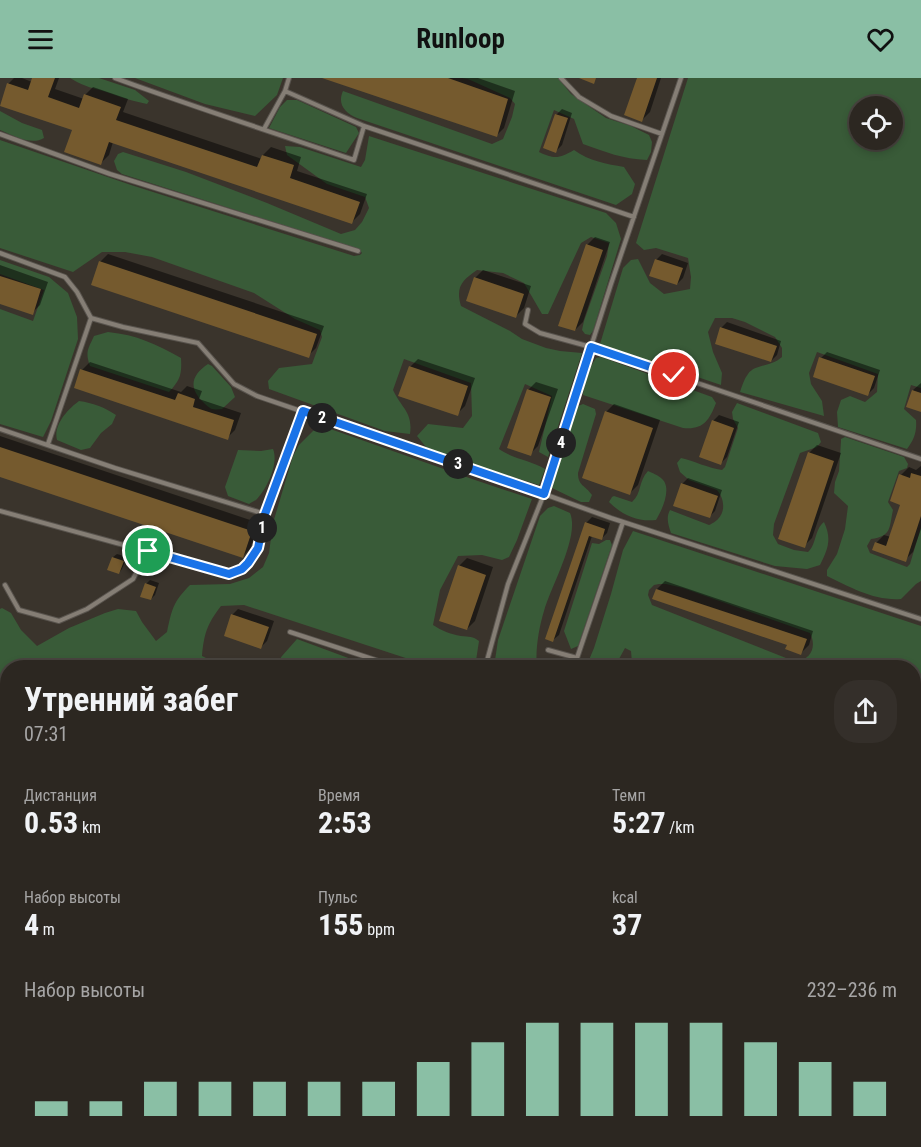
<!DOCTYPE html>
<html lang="ru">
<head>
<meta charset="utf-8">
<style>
  :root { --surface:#2c2721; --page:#342f2a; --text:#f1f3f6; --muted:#a6a5a5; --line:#48443f; --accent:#8abfa5 }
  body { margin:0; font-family:"Roboto Condensed",sans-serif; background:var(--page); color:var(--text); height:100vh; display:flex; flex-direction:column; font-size:22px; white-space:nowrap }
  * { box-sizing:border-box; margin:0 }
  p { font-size:20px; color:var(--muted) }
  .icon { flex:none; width:33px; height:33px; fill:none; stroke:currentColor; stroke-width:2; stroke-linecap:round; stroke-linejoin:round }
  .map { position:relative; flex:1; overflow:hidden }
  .sheet { position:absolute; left:0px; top:582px; width:921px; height:488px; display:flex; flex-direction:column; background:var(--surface); border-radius:24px 24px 0 0; box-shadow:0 3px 9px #0003,0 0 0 2px var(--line) }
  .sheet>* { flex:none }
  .tools { position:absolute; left:849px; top:18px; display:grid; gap:12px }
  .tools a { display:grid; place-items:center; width:54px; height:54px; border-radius:50%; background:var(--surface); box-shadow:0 3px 9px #0003,0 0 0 2px var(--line); font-size:30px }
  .pin { position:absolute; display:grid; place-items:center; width:51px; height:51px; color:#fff; margin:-26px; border:3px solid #fff; border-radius:50%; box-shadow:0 2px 6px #0007 }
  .km { position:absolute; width:30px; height:30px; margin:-15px; border-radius:50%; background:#222; color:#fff; font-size:16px; line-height:30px; text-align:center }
  .round { display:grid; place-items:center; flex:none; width:63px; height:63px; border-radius:24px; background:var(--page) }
  .summary { display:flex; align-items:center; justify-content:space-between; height:102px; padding:0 24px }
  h1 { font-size:33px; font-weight:700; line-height:45px }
  .metrics { display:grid; grid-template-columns:repeat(3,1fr); gap:9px; height:102px; padding:6px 24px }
  .metrics div { display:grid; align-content:center }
  .metrics b { font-size:30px; font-weight:700 }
  .metrics small { font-size:16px; font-weight:400 }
  .metrics p { font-size:16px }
  .chart { height:168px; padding:12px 24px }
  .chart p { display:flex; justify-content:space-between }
  .chart svg { width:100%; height:108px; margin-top:6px; stroke:var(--accent); stroke-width:6 }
  header { display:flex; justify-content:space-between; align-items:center; height:78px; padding:0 24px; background:var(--accent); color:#111; font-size:27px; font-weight:700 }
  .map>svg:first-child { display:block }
  .green { fill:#395b38; fill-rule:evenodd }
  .shadow { fill:#0007 }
  .building { fill:#755a2e }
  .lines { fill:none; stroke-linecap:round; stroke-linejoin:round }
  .service-casing { stroke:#58534d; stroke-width:6 }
  .service { stroke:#857e75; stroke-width:4 }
  .route-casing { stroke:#fff; stroke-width:12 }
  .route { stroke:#1a73e8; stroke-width:8 }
</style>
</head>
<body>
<header><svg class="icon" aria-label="menu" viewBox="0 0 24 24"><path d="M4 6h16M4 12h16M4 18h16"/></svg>Runloop<svg class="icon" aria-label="heart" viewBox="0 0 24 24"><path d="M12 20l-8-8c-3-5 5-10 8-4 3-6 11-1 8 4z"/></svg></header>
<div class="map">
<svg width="921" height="1069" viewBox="0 0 921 1069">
  <rect width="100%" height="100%" fill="#3a342c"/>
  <path class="green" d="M70,0H99L135,12L149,23L147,26C132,23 120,19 106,14C90,9 85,9 70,0Z
    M135,0H283L277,17L255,38L205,26Z
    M462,0H558L571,16L606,40L631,48L649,57L652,64L651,74L647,82C622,81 606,74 583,66L574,41L554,32L539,74C554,81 559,81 574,72C589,83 607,86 624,89L635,106L632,116L616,127L357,40C345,35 337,26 343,13L492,66L503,61L512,39L515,26L510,20L468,1Z
    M688,0H921V310L911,307L904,331L916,342C917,354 914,362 907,371L838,349L837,334L841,322L850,318L865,324L877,314L878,296L817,274L809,295L811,306L822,323L824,338L740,314C742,308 744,301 748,296C755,286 771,289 782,279V270L775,259L745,244L732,240H715L708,254L713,274L722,295L721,307L600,266L623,190L631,182L638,181L650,205L664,216L690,211L691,199L688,180L656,170L644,172L636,165ZM860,28H892V62H860Z
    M287,22H297L356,49L359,55L346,75L269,50L280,29Z
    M0,33L22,45L42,52L44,60C31,68 12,57 0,52Z
    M369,58L606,135L616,145L621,161L593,253L590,257L585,256L582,252L584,243L607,178L609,165L591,159L581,165L548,236H542L524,205L503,195L477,192C463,202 455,208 461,228L510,253L522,261L546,270L560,273L582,275L548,379L539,374L552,318L525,306L499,371C513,381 530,382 545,391L539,407L454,381L426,369L417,358L428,346L463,350L472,338L471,305L404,281L393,312C402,331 413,334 410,356L385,353L269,311L268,303L279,290L312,286L322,259L320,252L295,241L254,215L152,179L125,174H102L73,194L0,170V62L131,107L354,178L360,177L362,175L359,171L122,96L117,92L114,83L118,76L123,74L186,94L267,125L341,156L355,152L362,144L369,130L365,119L327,106L287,77L285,68L300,69L361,89L365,82Z
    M0,182L49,199L68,215L77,239L78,261L51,343L43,359L0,346V231L33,243L44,212L0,196Z
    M108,254C137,257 156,266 181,280C182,297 180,302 169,314L90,288C85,274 88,271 94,258Z
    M601,279L712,319L716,325C709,343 703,352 683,350L583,317C584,305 589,290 596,280Z
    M208,286L212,288L231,309L235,319L222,331C219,331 216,332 212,331C209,330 204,325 201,322C188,308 193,296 208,286Z
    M79,323C93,325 104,329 116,337L112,346L101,355L90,370L81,372L57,362C53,347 68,331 79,323Z
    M737,325L818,355L821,364L817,369L800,375L774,446L773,457L778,466L794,472L808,474C817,466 814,452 824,444C832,461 828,471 820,487L807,491L775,488L671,455C668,447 666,439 670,432L709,447C710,447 718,442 718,441C726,433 724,420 717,412L689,402L680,394L677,385L681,380C694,383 708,390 722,392L725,389L738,350L733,341L732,334Z
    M583,326L595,331L596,336L578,395C578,408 585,407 592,417L589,424H581L552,410V403L576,332L578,328Z
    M319,347L475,402L532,421L517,462L509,479L502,482L482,477L458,478L440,512L433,547C442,553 450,556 461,558C469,559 473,558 479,563L475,589H433L244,527L221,528C207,546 204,556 202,578L224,589L8,590V862L0,863V531L2,530L11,535L21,552L37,568L69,550L105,535L118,531L136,533L142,544L156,563L167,554C172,531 173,524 190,507L230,506L249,500L263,489L269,475L273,445L293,378L299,367Z
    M845,359L904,379L908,386L907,390L899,393L888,424L893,432C889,450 892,458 871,461L867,468L870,475L907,489L910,486L921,449V503L916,506L901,521C874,523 850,509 827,498V492L837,476L845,451L848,428L834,415L835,404L839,393L841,363V361Z
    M273,371C279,385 267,411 257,421C255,423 252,424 249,426L228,418L225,409L238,372L261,373Z
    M648,393C652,395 658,397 661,400C673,409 662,432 656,442C637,444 622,437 609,424L612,419L614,418L632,424C642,415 638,404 648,393Z
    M554,428L570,435C580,458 551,508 544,533C539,549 535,573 537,589H494L498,562L540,438L548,430Z
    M633,453L921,548V749L914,746V590L639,589L632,585L631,573L625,570L619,581L613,589H586L594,570L611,516L623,472ZM659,506H666L683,510L810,555C817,569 811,581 796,584L652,527L648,517L649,512L654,507Z
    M606,462H610L612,467L578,568L571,571L564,553L592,465L599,466Z
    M297,561L351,581L349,590L274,589L282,578Z
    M914,759L921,761V792L914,790Z
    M914,821L921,824V879L914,880Z
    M914,941L921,943V978L914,975Z"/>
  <path class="shadow" d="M14,0H22L32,4L34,0H59L55,11L84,21L85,17L93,9L128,21L123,34L262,81L263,77L271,69L301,79L297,93L367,116L360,136L352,144L113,64L109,77L101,85L73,51L8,6Z
    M325,0H478L515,13L504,50L496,58Z
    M638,0H661L650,34L642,42Z
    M562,31L572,35L562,67L556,73V37Z
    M595,159L610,164L583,244L575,252L587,167Z
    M108,176L324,248L316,270L308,278L100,184Z
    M662,176L688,185L683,200L677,206L656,182Z
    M0,187L48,204L40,227L32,235L0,224Z
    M483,192L531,208L524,230L516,238L475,200Z
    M727,244L781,263L777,277L771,283L721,250Z
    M827,274L880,292L874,310L868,316L821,280Z
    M418,281L475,300L465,328L457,336L410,289Z
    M90,284L181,314L187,308L202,313L199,321L241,335L235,352L227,360L82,292Z
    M536,304L558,311L538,368L530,376L528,312Z
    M921,305V333L913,312Z
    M614,326L660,342L638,407L630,415L606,334Z
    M719,337L739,344L727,379L721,385L713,343Z
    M0,358L259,445L250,471L242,479L0,397Z
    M817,367L841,375L812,460L804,468L809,375Z
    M921,388V451L913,474L905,482L876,465L884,457L891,459L902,426L901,397L909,389L916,392Z
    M688,400L722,412L715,433L709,439L682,406Z
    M592,439L610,445L607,455L601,461L592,458L559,557L553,562L586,445Z
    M117,476L127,479L122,491L119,495L113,479Z
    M467,480L493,489L475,543L467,551L459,488Z
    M150,502L159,505L155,517L151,521L146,506Z
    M665,503L813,553L809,567L801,575L789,566L657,511Z
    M238,531L274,543L267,563L261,569L232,537Z
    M914,652L921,664L914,670Z
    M914,792L921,795V816L914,813Z
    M914,903L921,906V935L914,933Z"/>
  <path class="building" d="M32,0H55L48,19L79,30L84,16L121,29L116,42L257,89L262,77L294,87L290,100L360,124L352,146L109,64L101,87L64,74L72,52L0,28L7,5L28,12Z
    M322,0H448L508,21L497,59Z
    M579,0H596L594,6Z
    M637,0H657L642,44L624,37Z
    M555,36L568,40L556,75L543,70Z
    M586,166L603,172L575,253L558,248Z
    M655,181L683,190L677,207L649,198Z
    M99,183L317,256L309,280L91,207Z
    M0,198L41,211L33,237L0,226Z
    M474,199L524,216L516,240L466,223Z
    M720,249L777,268L771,284L715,266Z
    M819,279L875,298L868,318L813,299Z
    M409,288L468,308L458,338L398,318Z
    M80,291L175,322L178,315L195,321L193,329L234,342L228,362L74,310Z
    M527,311L551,319L531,378L507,370Z
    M912,312L921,315V334L906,329Z
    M605,333L653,350L630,417L582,400Z
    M712,342L734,350L721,387L699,379Z
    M0,369L252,453L243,480L0,399Z
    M808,374L834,383L805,470L778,461Z
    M911,395L921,398V438L906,484L872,472L875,464L886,468L900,427L890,423L899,396L910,400Z
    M681,405L718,418L710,440L673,428Z
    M585,444L605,451L602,462L589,458L553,564L545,561Z
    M112,479L124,483L119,496L107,492Z
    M458,487L486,497L467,552L439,543Z
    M145,505L156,509L151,522L140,519Z
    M656,511L807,561L801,577L785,571L787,567L652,521Z
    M231,536L269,549L261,571L224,558Z
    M914,800L921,802V817L914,815Z
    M914,913L921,916V937L914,934Z"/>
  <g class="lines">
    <g class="service-casing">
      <path id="service" d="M115,0C194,29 275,55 354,82L364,48
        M561,0L579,19L611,38L662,56
        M285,13L364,48L634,139
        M264,51L285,13L289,0
        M0,56L110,96L358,173
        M0,175L65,199L77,214L91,240L123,249L198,265L234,306L257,318L544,416L611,440L921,541
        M528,232L525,246L540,255L591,269L921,381
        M0,351L115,390L265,436L303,333
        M48,366L91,240
        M0,433L229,496C259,484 259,464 265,436
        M5,507L19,532L59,543L87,531L133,501L148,473
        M290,554L400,590
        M548,572L577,580L623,444
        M485,590L508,506L544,416L611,206L681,0
        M914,754L921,757
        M0,968L8,969
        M914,1017L921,1019"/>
    </g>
    <use href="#service" class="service"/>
  </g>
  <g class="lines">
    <g class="route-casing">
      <path id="route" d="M148,473L229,496L242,491L248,485L258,470L265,436L303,333L544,416L591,269L674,297"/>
    </g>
    <use href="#route" class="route"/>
  </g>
</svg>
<div class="tools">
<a><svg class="icon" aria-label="locate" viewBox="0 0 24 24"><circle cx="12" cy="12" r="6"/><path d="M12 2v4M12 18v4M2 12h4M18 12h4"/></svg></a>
</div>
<div class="pin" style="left:148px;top:473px;background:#1e9e55"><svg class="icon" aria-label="arrive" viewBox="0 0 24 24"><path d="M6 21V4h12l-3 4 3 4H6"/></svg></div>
<div class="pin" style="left:674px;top:297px;background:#d93025"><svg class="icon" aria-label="check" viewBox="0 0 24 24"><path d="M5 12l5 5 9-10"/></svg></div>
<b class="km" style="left:262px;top:450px">1</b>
<b class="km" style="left:322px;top:340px">2</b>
<b class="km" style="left:458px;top:386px">3</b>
<b class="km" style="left:561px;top:365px">4</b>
<section class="sheet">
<div class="summary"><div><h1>Утренний забег</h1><p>07:31</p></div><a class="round"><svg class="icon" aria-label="share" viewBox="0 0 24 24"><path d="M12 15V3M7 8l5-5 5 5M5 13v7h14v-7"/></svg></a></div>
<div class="metrics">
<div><p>Дистанция</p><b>0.53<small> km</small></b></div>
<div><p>Время</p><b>2:53</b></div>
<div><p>Темп</p><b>5:27<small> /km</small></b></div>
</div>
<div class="metrics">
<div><p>Набор высоты</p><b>4<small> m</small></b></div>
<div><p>Пульс</p><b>155<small> bpm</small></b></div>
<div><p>kcal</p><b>37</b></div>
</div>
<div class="chart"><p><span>Набор высоты</span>232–236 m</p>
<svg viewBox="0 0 160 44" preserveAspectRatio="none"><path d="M5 44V38M15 44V38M25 44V30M35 44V30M45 44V30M55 44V30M65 44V30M75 44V22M85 44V14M95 44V6M105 44V6M115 44V6M125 44V6M135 44V14M145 44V22M155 44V30"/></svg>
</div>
</section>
</div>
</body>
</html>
